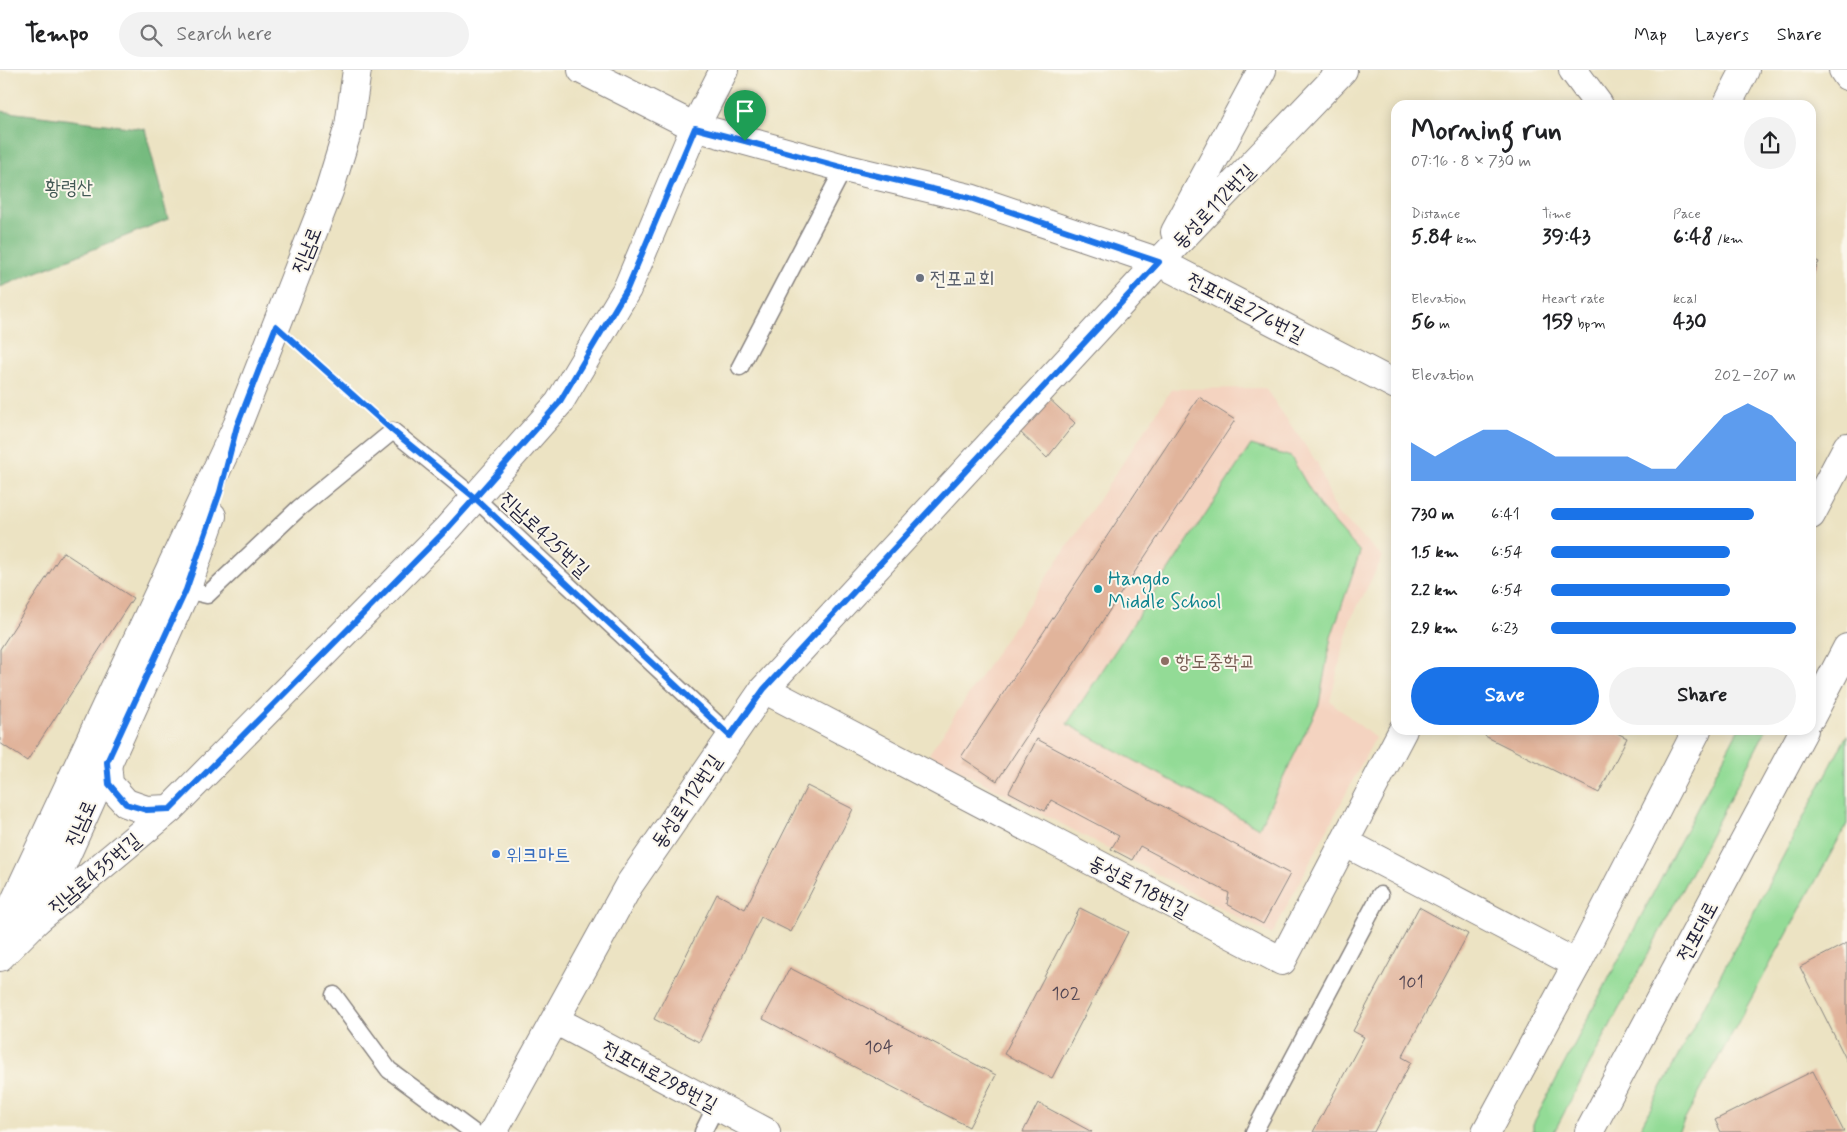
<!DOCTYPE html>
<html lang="en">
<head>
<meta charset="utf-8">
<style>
  :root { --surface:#fff; --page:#f2f2f2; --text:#202124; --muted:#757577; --line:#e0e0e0; --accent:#1a73e8 }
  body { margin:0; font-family:Mynerve,"Poor Story",sans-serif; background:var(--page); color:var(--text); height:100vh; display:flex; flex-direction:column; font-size:19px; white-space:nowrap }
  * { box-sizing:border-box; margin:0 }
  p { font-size:16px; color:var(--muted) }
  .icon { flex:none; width:28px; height:28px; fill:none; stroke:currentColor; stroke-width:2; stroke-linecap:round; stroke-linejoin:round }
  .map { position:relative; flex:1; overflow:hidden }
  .side { position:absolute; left:1391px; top:30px; width:425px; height:635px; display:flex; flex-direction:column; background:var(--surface); border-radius:15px; box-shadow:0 2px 12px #0003 }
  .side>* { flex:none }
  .pin { position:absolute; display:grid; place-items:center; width:42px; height:42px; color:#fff; margin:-51px -21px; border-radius:50% 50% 50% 0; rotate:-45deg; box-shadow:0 0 5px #0007 }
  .pin .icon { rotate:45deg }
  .round { display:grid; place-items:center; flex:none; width:52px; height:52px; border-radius:26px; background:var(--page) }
  .overview { display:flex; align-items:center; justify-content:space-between; height:85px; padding:0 20px }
  h1 { font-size:28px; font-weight:800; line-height:38px }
  .figures { display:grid; grid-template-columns:repeat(3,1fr); gap:8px; height:85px; padding:5px 20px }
  .figures div { display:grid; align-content:center }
  .figures b { font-size:21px; font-weight:800 }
  .figures small { font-size:14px; font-weight:400 }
  .figures p { font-size:14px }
  .chart { height:140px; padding:10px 20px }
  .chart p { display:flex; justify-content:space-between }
  .chart svg { width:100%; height:90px; margin-top:5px; fill:var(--accent); opacity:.7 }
  .button { display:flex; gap:10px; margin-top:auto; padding:10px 20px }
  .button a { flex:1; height:58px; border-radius:30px; background:var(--accent); color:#fff; font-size:20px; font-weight:800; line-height:58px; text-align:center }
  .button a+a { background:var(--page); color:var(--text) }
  ul { padding:0 20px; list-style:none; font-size:16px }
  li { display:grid; grid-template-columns:80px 60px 1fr; align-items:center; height:38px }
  li i { height:12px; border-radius:6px; background:var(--accent) }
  header { display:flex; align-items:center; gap:30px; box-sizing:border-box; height:70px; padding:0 25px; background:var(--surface); border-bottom:1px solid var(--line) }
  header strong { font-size:24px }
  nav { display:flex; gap:28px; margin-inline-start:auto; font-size:18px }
  .search { width:350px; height:45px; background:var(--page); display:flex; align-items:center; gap:12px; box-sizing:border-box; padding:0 18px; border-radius:28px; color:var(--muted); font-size:19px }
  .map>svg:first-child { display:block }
  .built { fill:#f4d3c0 }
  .green { fill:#93db96; stroke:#5a7e68 }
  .forest { fill:#76bb7f; stroke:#4c6e5d }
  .building { fill:#e1b49b }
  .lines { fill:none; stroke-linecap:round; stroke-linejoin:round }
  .lane-casing { stroke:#87827f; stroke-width:19 }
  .street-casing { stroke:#87827f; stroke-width:30 }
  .secondary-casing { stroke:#87827f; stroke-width:30 }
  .path { stroke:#87827f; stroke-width:3; stroke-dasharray:4 4; stroke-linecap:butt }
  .lane { stroke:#fff; stroke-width:16 }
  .street { stroke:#fff; stroke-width:28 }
  .secondary { stroke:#fff; stroke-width:28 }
  .route-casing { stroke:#fff; stroke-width:10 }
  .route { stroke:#1a73e8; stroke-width:6 }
  .worship-dot { fill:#6b7280; stroke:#fbf7ec; stroke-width:2 }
  .culture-dot { fill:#0f9aa8; stroke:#fbf7ec; stroke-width:2 }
  .education-dot { fill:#8d6e63; stroke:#fbf7ec; stroke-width:2 }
  .shop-dot { fill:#3f7fe0; stroke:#fbf7ec; stroke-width:2 }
  .labels { text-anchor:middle; stroke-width:4; stroke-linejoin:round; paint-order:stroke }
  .number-label { font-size:18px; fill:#524653 }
  .park-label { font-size:20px; fill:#445a56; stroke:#fbf7ec }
  .street-label { font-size:20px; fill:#22223b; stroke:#fbf7ec }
  .worship-label { font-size:20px; fill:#5b616d; stroke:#fbf7ec; text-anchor:start }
  .culture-label { font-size:20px; fill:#0d838f; stroke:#fbf7ec; text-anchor:start }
  .education-label { font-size:20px; fill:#785e54; stroke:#fbf7ec; text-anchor:start }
  .shop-label { font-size:20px; fill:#366cbe; stroke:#fbf7ec; text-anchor:start }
</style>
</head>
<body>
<header>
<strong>Tempo</strong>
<div class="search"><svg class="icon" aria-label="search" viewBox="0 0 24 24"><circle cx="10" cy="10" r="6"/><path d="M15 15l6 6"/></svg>Search here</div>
<nav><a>Map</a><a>Layers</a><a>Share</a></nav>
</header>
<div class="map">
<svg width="1847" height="1062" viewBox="0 0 1847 1062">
  <rect width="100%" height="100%" fill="#fbf7ec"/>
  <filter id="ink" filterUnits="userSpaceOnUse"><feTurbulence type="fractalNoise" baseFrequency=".02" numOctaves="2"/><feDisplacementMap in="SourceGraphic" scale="10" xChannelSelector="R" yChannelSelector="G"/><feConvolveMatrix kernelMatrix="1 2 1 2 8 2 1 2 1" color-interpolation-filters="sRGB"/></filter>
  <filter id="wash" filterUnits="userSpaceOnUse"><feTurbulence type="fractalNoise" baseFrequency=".0096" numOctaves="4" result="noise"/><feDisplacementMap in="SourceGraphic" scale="20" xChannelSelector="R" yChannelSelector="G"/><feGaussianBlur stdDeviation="1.12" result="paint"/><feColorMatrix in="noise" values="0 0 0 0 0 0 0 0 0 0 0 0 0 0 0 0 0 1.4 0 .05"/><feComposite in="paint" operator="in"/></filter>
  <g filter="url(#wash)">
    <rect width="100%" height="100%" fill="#ece3c3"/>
    <path class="built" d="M1265,318L1318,394L1336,442L1383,487L1350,551L1330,631L1375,668L1272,865L929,684L1172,319Z"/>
    <path class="green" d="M1251,375L1291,387L1320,437L1360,482L1331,567L1319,634L1259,758L1067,654Z
      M1738,660H1766L1554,1062H1533V1054Z
      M1847,665V754L1678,1062H1638Z"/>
    <path class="forest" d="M0,41L145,59L168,149L0,217Z"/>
    <g id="blocks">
      <path class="building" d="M1811,188L1819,192L1811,207Z
        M1044,324L1075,353L1047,388L1016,358Z
        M1199,327L1235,350L997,711L961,687Z
        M63,482L133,528L27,691L0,673V579Z
        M1488,660H1611L1627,668L1599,723L1485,666Z
        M1037,669L1290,804L1263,854L1227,834L1229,823L1140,776L1132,790L1111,779L1119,766L1051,730L1045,741L1009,722Z
        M807,716L853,739L791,862L761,847L699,972L654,949L717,824L745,839Z
        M1419,837L1468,864L1402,987L1411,992L1374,1062H1313L1364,967L1353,961Z
        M1080,838L1128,862L1052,1008L1004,984Z
        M1847,873V991L1800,897Z
        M790,898L996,1005L969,1057L763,949Z
        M1813,1001L1844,1062H1721L1715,1050Z
        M1038,1033L1092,1062H1023Z"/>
    </g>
  </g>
  <g filter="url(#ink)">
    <use href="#blocks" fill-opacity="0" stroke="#87827f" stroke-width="1"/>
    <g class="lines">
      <g class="lane-casing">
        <path id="lane" d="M740,297L844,98
          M186,520L207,525L299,438L393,361L475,428L730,666
          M334,925L389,1000L473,1062
          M703,1062L716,1036
          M1254,1062L1380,825"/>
      </g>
      <g class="street-casing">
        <path id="street" d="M582,0L695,57L844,98L970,128L1159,192L1396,315
          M1573,0L1599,35
          M1727,35L1745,0
          M1175,162L1262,0
          M764,619L1282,891L1403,660
          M107,692L109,714L126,733L146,740L170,739
          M1344,772L1577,894
          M37,850L170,739L448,458L559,333L627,219L695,57L724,0
          M555,950L766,1062
          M493,1062L629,815L764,619L1159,192L1343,0"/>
      </g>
      <g class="secondary-casing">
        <path id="secondary" d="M1843,0L1847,6
          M1811,445L1847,377
          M1811,647L1847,578
          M0,863L237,356L329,121L349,56L357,0
          M0,887L37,850L186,520L212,446
          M1486,1062L1577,894L1697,660
          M1589,1062L1804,660"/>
      </g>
      <path class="path" d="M299,276L376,345"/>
      <use href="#lane" class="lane"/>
      <use href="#street" class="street"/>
      <use href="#secondary" class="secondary"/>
    </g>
  </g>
  <g class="lines" filter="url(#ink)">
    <g class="route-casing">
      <path id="route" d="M745,71L695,58L627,219L559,333L475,428L393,361L276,256L237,356L220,422L186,520L107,692L109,714L126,734L146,740L170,739L448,458L475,428L730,666L764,619L1159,192L970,128L844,98L745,71"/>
    </g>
    <use href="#route" class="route"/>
  </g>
  <circle class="worship-dot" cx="920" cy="208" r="5"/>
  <circle class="culture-dot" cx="1098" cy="519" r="5"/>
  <circle class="education-dot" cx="1165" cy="591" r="5"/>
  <circle class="shop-dot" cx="496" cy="784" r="5"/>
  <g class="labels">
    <g class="number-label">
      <text x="1411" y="918">101</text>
      <text x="1066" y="929">102</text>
      <text x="879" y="983">104</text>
    </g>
    <g class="park-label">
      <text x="69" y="124">황령산</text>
    </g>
    <g class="street-label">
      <text transform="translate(1213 136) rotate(-46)" y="7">동성로112번길</text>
      <text transform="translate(306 180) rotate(-68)" y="7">진남로</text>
      <text transform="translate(1246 237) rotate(27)" y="7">전포대로276번길</text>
      <text transform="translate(545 464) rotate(43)" y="7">진남로425번길</text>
      <text transform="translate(686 731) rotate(-56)" y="7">동성로112번길</text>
      <text transform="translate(80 753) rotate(-66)" y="7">진남로</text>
      <text transform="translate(94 803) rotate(-40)" y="7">진남로435번길</text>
      <text transform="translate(1139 816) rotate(28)" y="7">동성로118번길</text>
      <text transform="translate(1697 861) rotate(-62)" y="7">전포대로</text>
      <text transform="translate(660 1006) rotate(28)" y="7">전포대로298번길</text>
    </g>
    <g class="worship-label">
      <text x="930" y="215">전포교회</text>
    </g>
    <g class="culture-label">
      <text x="1108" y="515">Hangdo<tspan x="1108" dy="23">Middle School</tspan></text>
    </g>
    <g class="education-label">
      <text x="1175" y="598">항도중학교</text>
    </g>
    <g class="shop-label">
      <text x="506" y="791">위크마트</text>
    </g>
  </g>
</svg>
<div class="pin" style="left:745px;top:71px;background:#1e9e55"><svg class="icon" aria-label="arrive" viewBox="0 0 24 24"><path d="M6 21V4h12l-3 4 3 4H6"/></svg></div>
<section class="side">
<div class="overview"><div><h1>Morning run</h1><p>07:16 · 8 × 730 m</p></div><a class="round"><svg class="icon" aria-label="share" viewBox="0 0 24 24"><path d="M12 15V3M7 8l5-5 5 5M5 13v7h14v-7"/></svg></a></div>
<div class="figures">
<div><p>Distance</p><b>5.84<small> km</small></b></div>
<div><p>Time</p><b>39:43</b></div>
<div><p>Pace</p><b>6:48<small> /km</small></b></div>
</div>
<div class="figures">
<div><p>Elevation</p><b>56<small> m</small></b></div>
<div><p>Heart rate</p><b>159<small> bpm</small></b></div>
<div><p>kcal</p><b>430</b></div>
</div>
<div class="chart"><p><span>Elevation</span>202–207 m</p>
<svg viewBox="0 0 160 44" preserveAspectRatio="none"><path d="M0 44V25L10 32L20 25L30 19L40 19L50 25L60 32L70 32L80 32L90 32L100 38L110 38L120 25L130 12L140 6L150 12L160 25V44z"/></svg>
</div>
<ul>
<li><b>730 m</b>6:41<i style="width:83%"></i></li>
<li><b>1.5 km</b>6:54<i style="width:73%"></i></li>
<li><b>2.2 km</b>6:54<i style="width:73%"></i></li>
<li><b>2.9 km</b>6:23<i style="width:100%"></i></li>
</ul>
<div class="button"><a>Save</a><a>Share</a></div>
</section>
</div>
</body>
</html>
